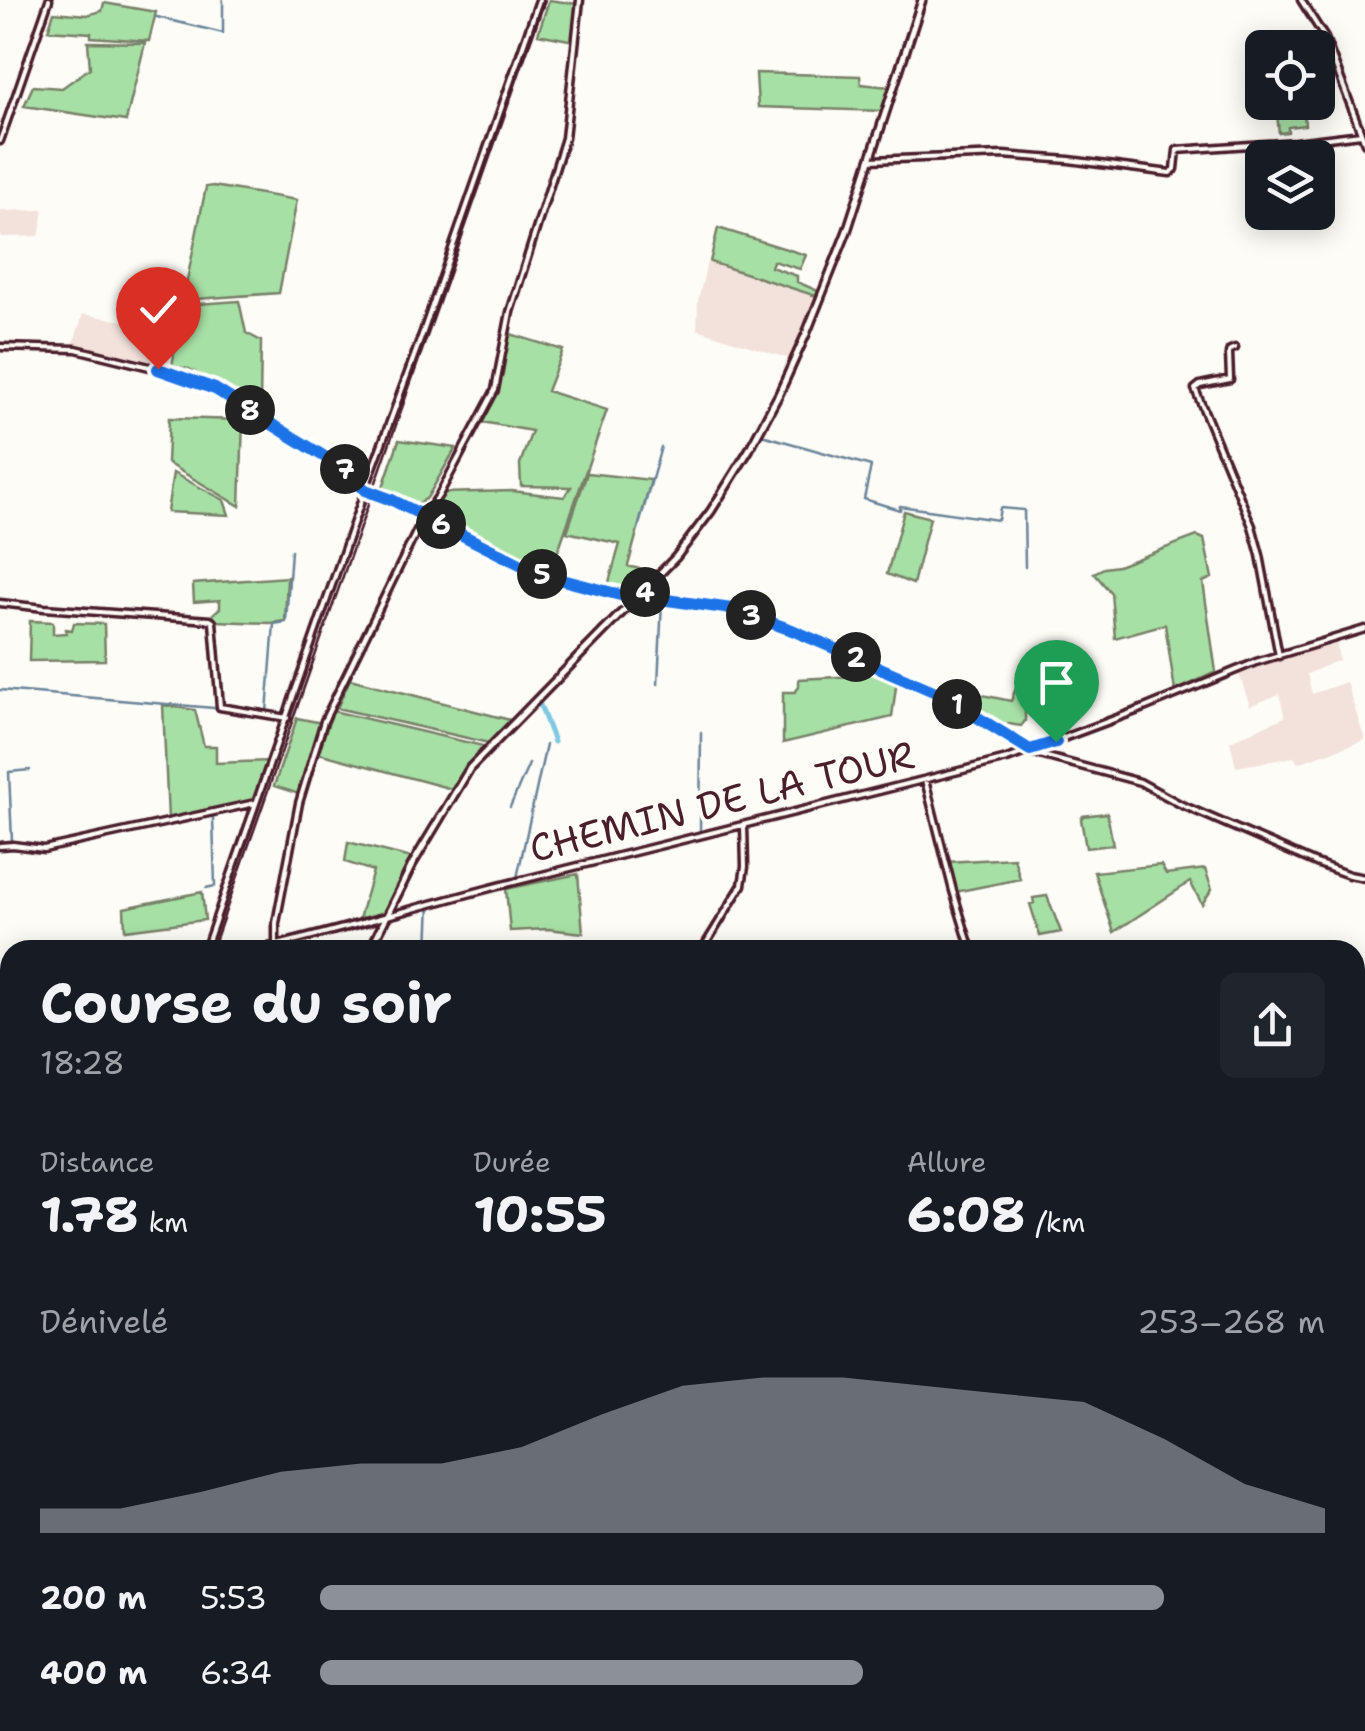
<!DOCTYPE html>
<html lang="fr">
<head>
<meta charset="utf-8">
<style>
  :root { --surface:#171b24; --page:#20242c; --text:#f1f3f6; --muted:#9ea1a6; --accent:#8c9099 }
  body { margin:0; font-family:"Shantell Sans",sans-serif; background:var(--page); color:var(--text); height:100vh; display:flex; flex-direction:column; font-size:38px; white-space:nowrap }
  * { box-sizing:border-box; margin:0 }
  p { font-size:32px; color:var(--muted) }
  .icon { flex:none; width:55px; height:55px; fill:none; stroke:currentColor; stroke-width:2; stroke-linecap:round; stroke-linejoin:round }
  .map { position:relative; flex:1; overflow:hidden }
  .drawer { position:absolute; left:0px; top:940px; width:1365px; height:792px; display:flex; flex-direction:column; background:var(--surface); border-radius:30px 30px 0 0; box-shadow:0 5px 25px #0003 }
  .drawer>* { flex:none }
  .controls { position:absolute; left:1245px; top:30px; display:grid; gap:20px }
  .controls a { display:grid; place-items:center; width:90px; height:90px; border-radius:15px; background:var(--surface); box-shadow:0 5px 25px #0003; font-size:50px }
  .pin { position:absolute; display:grid; place-items:center; width:85px; height:85px; color:#fff; margin:-102px -42px; border-radius:50% 50% 50% 0; rotate:-45deg; box-shadow:0 0 10px #0007 }
  .pin .icon { rotate:45deg }
  .km { position:absolute; width:50px; height:50px; margin:-25px; border-radius:50%; background:#222; color:#fff; font-size:28px; line-height:50px; text-align:center }
  .round { display:grid; place-items:center; flex:none; width:105px; height:105px; border-radius:15px; background:var(--page) }
  .overview { display:flex; align-items:center; justify-content:space-between; height:170px; padding:0 40px }
  h1 { font-size:55px; font-weight:700; line-height:75px }
  .figures { display:grid; grid-template-columns:repeat(3,1fr); gap:15px; height:170px; padding:10px 40px }
  .figures div { display:grid; align-content:center }
  .figures b { font-size:50px; font-weight:700 }
  .figures small { font-size:28px; font-weight:400 }
  .figures p { font-size:28px }
  .chart { height:280px; padding:20px 40px }
  .chart p { display:flex; justify-content:space-between }
  .chart svg { width:100%; height:180px; margin-top:10px; fill:var(--accent); opacity:.7 }
  ul { padding:0 40px; list-style:none; font-size:32px }
  li { display:grid; grid-template-columns:160px 120px 1fr; align-items:center; height:75px }
  li i { height:25px; border-radius:12px; background:var(--accent) }
  .map>svg:first-child { display:block }
  .built { fill:#f3e1db }
  .green { fill:#a7e0a5; stroke:#788068; stroke-width:2.5 }
  .lines { fill:none; stroke-linecap:round; stroke-linejoin:round }
  .stream { stroke:#6a8498; stroke-width:2.5 }
  .canal { stroke:#80c8e1; stroke-width:5 }
  .river { stroke:#80c8e1; stroke-width:6 }
  .minor-casing { stroke:#4a1f2b; stroke-width:11 }
  .tertiary-casing { stroke:#4a1f2b; stroke-width:12 }
  .secondary-casing { stroke:#4a1f2b; stroke-width:14 }
  .minor { stroke:#fdfcf7; stroke-width:4 }
  .tertiary { stroke:#fdfcf7; stroke-width:5 }
  .secondary { stroke:#fdfcf7; stroke-width:6 }
  .rail { stroke:#4a1f2b; stroke-width:2.5 }
  .route-casing { stroke:#fff; stroke-width:20 }
  .route { stroke:#1a73e8; stroke-width:12 }
  .labels { text-anchor:middle; stroke-width:8; stroke-linejoin:round; paint-order:stroke }
  .street-label { font-size:38px; fill:#4a1f2b; stroke:#fdfcf7 }
</style>
</head>
<body>
<div class="map">
<svg width="1365" height="1731" viewBox="0 0 1365 1731">
  <rect width="100%" height="100%" fill="#fdfcf7"/>
  <filter id="ink" filterUnits="userSpaceOnUse"><feTurbulence type="fractalNoise" baseFrequency=".01" numOctaves="2"/><feDisplacementMap in="SourceGraphic" scale="20" xChannelSelector="R" yChannelSelector="G"/><feConvolveMatrix kernelMatrix="1 2 1 2 8 2 1 2 1" color-interpolation-filters="sRGB"/></filter>
  <g filter="url(#ink)">
    <path class="built" d="M44,210L39,236L0,237V211Z
      M707,262L818,298L790,359L697,329L698,301Z
      M83,314L130,322L132,318L177,323L168,368L73,345Z
      M1336,641L1339,660L1307,674L1312,694L1346,682L1365,740L1298,763L1294,757L1236,767L1230,741L1285,717L1279,694L1250,706L1239,674Z"/>
    <path class="green" d="M549,0L578,4L574,41L538,34Z
      M104,3L156,12L149,41L91,37V33L48,30L54,12L87,15L102,11Z
      M88,42L145,43L126,121L24,106L33,86L62,88L90,68Z
      M756,73L860,76L861,84L890,87L882,111L758,107Z
      M1276,103H1303L1305,125L1288,127V132L1279,133Z
      M213,186L297,200L279,293L183,300L206,187Z
      M718,228L806,255L800,269L773,261L771,267L797,276V282L818,291L816,296L710,262Z
      M239,301L246,333L261,341L260,408L189,369L172,366L183,305Z
      M507,333L563,350L547,391L607,410L551,571L433,513L443,493L512,491L564,497L571,487L521,486L520,464L532,431L482,422L503,375Z
      M169,418L243,420L240,506L167,463Z
      M399,440L456,448L427,498L416,505L383,487Z
      M173,473L224,500L229,515L167,512Z
      M587,473L651,480L628,566L655,573L635,595L607,589L620,544L567,532Z
      M904,511L930,518L913,584L887,574Z
      M1197,536L1204,539L1212,578L1203,582L1216,672L1175,691L1165,624L1115,638L1111,593L1094,573L1104,568L1118,566Z
      M287,577L285,621L270,623L216,621L213,614L220,608V600L194,602L193,584Z
      M30,621L53,622V634L66,633V629L72,630L74,623L104,624L105,660L29,661Z
      M859,662L897,679L892,717L783,743V692H795L799,687V679L857,676Z
      M350,679L510,720L489,743L337,708Z
      M1016,688L1025,690V721L1021,726L1008,724L1006,730L1019,740L974,712V696L978,694L1011,701Z
      M163,705L195,710L204,746H216V763L269,761L256,801L168,819Z
      M333,711L483,746L452,789L318,753Z
      M297,718L322,723L299,794L274,786Z
      M1107,813L1113,845L1086,848L1081,819L1083,816Z
      M348,842L412,858L384,913L359,919L373,871L345,862Z
      M1014,858L1020,879L955,892L947,862Z
      M1161,865L1166,874L1205,869L1212,889L1202,904L1190,882L1114,932L1094,872Z
      M578,874L583,933L548,929L510,931L506,889Z
      M202,892L205,920L125,930L124,908Z
      M1047,896L1061,932L1040,936L1030,904L1034,903L1033,898Z
      M0,1024L10,1025V1108L0,1109Z"/>
    <g class="lines">
      <path class="stream" d="M157,17L223,33V0
        M762,435L871,466L864,499L900,510V506L998,520L1000,508L1024,510L1025,567
        M638,529L661,447
        M669,598L706,602
        M658,684L662,602
        M0,690L214,708
        M267,712L274,624L286,622L291,550
        M1040,750L1173,700L1266,661L1365,632
        M510,807L529,764
        M700,835L701,733
        M12,841L9,772L30,770
        M517,878L546,745
        M206,888L215,886L213,818
        M394,912L430,901L428,950
        M202,950L206,940
        M0,1000L10,998
        M0,1114L10,1111
        M1355,1358L1365,1367
        M568,1722L571,1731
        M1160,1722L1163,1731
        M1084,1731L1112,1724H1117L1119,1731"/>
      <path class="canal" d="M540,705L554,742
        M1265,1722L1276,1731"/>
      <path class="river" d="M0,1159L10,1164
        M1355,1313L1365,1306"/>
      <g class="minor-casing">
        <path id="minor" d="M1301,0L1325,38L1365,143
          M0,141L49,0
          M870,160L1003,155L1069,160L1170,173L1175,169L1177,150L1295,142L1361,134
          M0,347L76,349L178,374L215,389L345,470L365,490L392,500L532,570C562,582 609,586 634,603
          M1235,348L1230,350L1229,353L1230,379L1200,385L1195,389L1252,526L1260,555L1279,656
          M646,590L660,599L714,605L770,621L938,693L1036,754L1140,782L1180,804L1316,863L1349,875L1365,878
          M0,603L44,608L210,620L213,622L220,707L287,718
          M925,780L953,891L971,950
          M0,846L13,845L44,849L255,803
          M205,950L366,487L423,332L539,0
          M256,950C339,931 420,906 502,885L1007,759L1144,708L1256,662L1365,629
          M276,950V923L299,803L324,721L422,520L439,495L495,390L510,312L565,138L580,0
          M702,950L742,885L745,867L744,826
          M0,1002L10,1000
          M0,1201L10,1209
          M0,1234L10,1252
          M0,1302L5,1299L4,1287
          M0,1326L10,1318
          M0,1420L4,1431L0,1434
          M0,1525L5,1521L10,1509
          M0,1652L10,1663
          M0,1681L6,1689L0,1694
          M173,1722L177,1731
          M279,1722V1731
          M301,1722L306,1731
          M326,1722L331,1731
          M371,1722L376,1731
          M431,1722L434,1731
          M829,1722L830,1731
          M1030,1722L1032,1731
          M353,1727L361,1722
          M23,1731L31,1722
          M339,1731L345,1728L342,1722"/>
      </g>
      <g class="tertiary-casing">
        <path id="tertiary" d="M370,950L412,865L470,768L676,557L711,511L749,450L779,394L806,334L847,231L922,0
          M1355,999L1365,995
          M0,1616L10,1605
          M230,1731L238,1722"/>
      </g>
      <g class="secondary-casing">
        <path id="secondary" d="M0,1575L10,1582
          M1355,1647H1365
          M79,1722L84,1731
          M1059,1731L1101,1722"/>
      </g>
      <use href="#minor" class="minor"/>
      <use href="#tertiary" class="tertiary"/>
      <use href="#secondary" class="secondary"/>
      <path class="rail" d="M212,950L545,0
        M0,1552L10,1521"/>
    </g>
  </g>
  <g class="lines" filter="url(#ink)">
    <g class="route-casing">
      <path id="route" d="M158,369L215,389L346,470L365,490L392,500L532,570L547,576L624,596L634,603L646,590L660,599L732,609L792,630L938,693L1030,750L1056,742"/>
    </g>
    <use href="#route" class="route"/>
  </g>
  <g class="labels">
    <g class="street-label">
      <text transform="translate(722 802) rotate(-14)" y="13">CHEMIN DE LA TOUR</text>
    </g>
  </g>
</svg>
<div class="controls">
<a><svg class="icon" aria-label="locate" viewBox="0 0 24 24"><circle cx="12" cy="12" r="6"/><path d="M12 2v4M12 18v4M2 12h4M18 12h4"/></svg></a>
<a><svg class="icon" aria-label="layers" viewBox="0 0 24 24"><path d="M12 4l9 5-9 5-9-5zM3 14l9 5 9-5"/></svg></a>
</div>
<div class="pin" style="left:1056px;top:742px;background:#1e9e55"><svg class="icon" aria-label="arrive" viewBox="0 0 24 24"><path d="M6 21V4h12l-3 4 3 4H6"/></svg></div>
<div class="pin" style="left:158px;top:369px;background:#d93025"><svg class="icon" aria-label="check" viewBox="0 0 24 24"><path d="M5 12l5 5 9-10"/></svg></div>
<b class="km" style="left:957px;top:704px">1</b>
<b class="km" style="left:856px;top:657px">2</b>
<b class="km" style="left:751px;top:615px">3</b>
<b class="km" style="left:645px;top:592px">4</b>
<b class="km" style="left:542px;top:574px">5</b>
<b class="km" style="left:441px;top:524px">6</b>
<b class="km" style="left:345px;top:469px">7</b>
<b class="km" style="left:250px;top:410px">8</b>
<section class="drawer">
<div class="overview"><div><h1>Course du soir</h1><p>18:28</p></div><a class="round"><svg class="icon" aria-label="share" viewBox="0 0 24 24"><path d="M12 15V3M7 8l5-5 5 5M5 13v7h14v-7"/></svg></a></div>
<div class="figures">
<div><p>Distance</p><b>1.78<small> km</small></b></div>
<div><p>Durée</p><b>10:55</b></div>
<div><p>Allure</p><b>6:08<small> /km</small></b></div>
</div>
<div class="chart"><p><span>Dénivelé</span>253–268 m</p>
<svg viewBox="0 0 160 44" preserveAspectRatio="none"><path d="M0 44V38L10 38L20 34L30 29L40 27L50 27L60 23L70 15L80 8L90 6L100 6L110 8L120 10L130 12L140 21L150 32L160 38V44z"/></svg>
</div>
<ul>
<li><b>200 m</b>5:53<i style="width:84%"></i></li>
<li><b>400 m</b>6:34<i style="width:54%"></i></li>
</ul>
</section>
</div>
</body>
</html>
